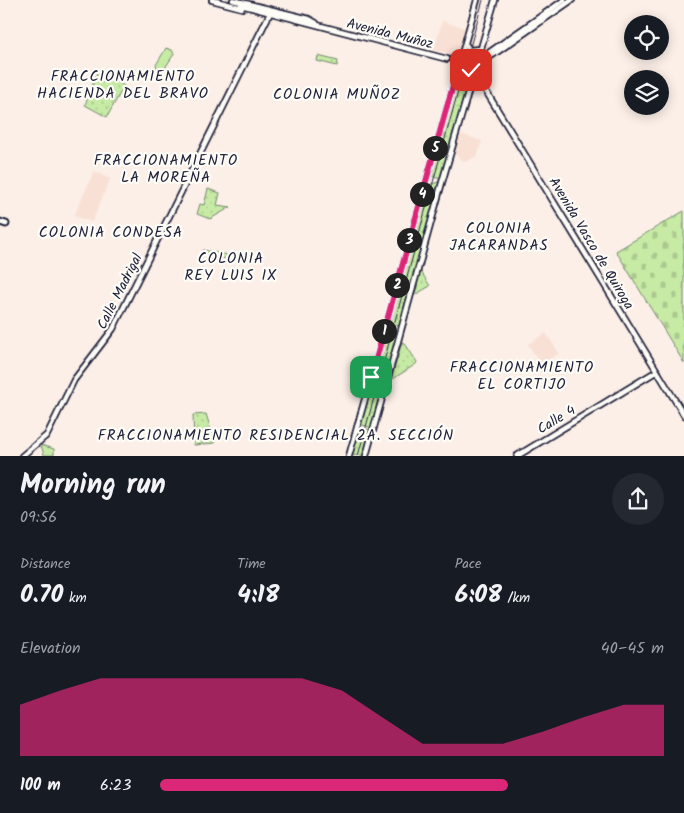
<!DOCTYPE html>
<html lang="en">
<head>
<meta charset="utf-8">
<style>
  :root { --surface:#171b24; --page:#242831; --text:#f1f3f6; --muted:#9ea1a6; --accent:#db2777 }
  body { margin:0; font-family:Kalam,sans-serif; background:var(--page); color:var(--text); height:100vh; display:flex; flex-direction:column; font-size:19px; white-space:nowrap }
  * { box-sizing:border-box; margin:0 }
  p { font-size:16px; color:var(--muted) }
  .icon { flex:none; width:28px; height:28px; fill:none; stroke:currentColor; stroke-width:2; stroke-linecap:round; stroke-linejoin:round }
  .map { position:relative; height:456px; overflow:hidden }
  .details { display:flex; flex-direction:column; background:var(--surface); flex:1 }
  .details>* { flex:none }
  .fabs { position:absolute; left:624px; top:15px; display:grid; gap:10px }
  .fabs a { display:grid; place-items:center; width:45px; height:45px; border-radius:50%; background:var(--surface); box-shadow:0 2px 12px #0003; font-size:25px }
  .pin { position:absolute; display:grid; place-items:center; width:42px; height:42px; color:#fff; margin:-21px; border-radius:10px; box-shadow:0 2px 8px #0006 }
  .km { position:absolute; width:25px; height:25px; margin:-12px; border-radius:50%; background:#222; color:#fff; font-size:14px; line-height:25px; text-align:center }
  .round { display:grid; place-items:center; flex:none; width:52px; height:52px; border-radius:26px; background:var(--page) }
  .summary { display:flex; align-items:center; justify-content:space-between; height:85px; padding:0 20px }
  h1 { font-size:28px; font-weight:700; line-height:38px }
  .figures { display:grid; grid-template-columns:repeat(3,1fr); gap:8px; height:85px; padding:5px 20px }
  .figures div { display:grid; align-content:center }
  .figures b { font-size:25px; font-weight:700 }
  .figures small { font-size:14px; font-weight:400 }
  .figures p { font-size:14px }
  .chart { height:140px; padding:10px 20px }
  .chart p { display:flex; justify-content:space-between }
  .chart svg { width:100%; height:90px; margin-top:5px; fill:var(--accent); opacity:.7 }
  ul { padding:0 20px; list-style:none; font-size:16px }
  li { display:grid; grid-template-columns:80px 60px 1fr; align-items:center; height:38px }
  li i { height:12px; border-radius:6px; background:var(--accent) }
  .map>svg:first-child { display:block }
  .built { fill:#f9e0d4 }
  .green { fill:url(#green-dots); stroke:#748670 }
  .cemetery { fill:url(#cemetery-stones); stroke:#748670 }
  .pitch { fill:#c7eba5; stroke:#748670 }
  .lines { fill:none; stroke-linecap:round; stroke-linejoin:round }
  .secondary-tunnel { stroke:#d0c6c5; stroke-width:4.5; stroke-dasharray:4.5 2; stroke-linecap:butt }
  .secondary-casing { stroke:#22223b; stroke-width:8 }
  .primary-casing { stroke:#22223b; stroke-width:9 }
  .secondary { stroke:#fdfcf7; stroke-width:4.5 }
  .primary { stroke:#fdfcf7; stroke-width:5 }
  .rail { stroke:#22223b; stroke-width:1 }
  .route-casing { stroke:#fff; stroke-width:10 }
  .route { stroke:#db2777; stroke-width:6 }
  .labels { text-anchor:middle; stroke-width:4.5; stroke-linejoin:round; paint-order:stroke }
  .street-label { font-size:14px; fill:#22223b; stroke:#fdfcf7 }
  .neighbourhood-label { font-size:15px; letter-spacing:1px; fill:#22223b; stroke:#fdfcf7 }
</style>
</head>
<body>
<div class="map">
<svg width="684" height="456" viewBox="0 0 684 456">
  <defs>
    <pattern id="green-dots" width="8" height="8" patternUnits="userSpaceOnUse" patternTransform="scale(1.25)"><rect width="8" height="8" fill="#c7eba5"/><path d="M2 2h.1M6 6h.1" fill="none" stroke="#abc98f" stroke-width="1.8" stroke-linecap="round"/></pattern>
    <pattern id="cemetery-stones" width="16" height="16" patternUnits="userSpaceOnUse" patternTransform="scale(1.25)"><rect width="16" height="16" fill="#c7eba5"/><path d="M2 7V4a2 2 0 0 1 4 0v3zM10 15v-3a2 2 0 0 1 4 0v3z" fill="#abc98f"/></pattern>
  </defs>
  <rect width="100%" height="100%" fill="#fbefe7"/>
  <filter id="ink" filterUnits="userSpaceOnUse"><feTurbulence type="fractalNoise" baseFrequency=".02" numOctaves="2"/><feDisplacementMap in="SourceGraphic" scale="10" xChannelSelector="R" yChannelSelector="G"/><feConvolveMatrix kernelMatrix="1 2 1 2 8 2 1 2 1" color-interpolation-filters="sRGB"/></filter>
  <g filter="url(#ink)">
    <path class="built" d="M442,21L465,28L458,56L434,50Z
      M461,134L482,141L477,156L465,162L454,154Z
      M94,171L110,179L92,222L74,216Z
      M546,333L559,353L541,365L528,344Z"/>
    <path class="green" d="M318,56L338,61L337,66L317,61Z
      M469,69L472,73L468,86L462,83L455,84L456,80Z
      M98,70L124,86L107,117L85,105Z
      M460,85L467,90L442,177L436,178L432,176L456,87Z
      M441,181L436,197L424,192L427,182L432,184Z
      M208,189L220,193L217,205L231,207L210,219L197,214L200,204L204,205Z
      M429,195L435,199L402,325L395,326L391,322L425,196Z
      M203,250L237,257L236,261L202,254Z
      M420,270L430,286L413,296Z
      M385,330L400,333L373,428L359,424Z
      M402,342H404L417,362L416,364L393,379L392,377Z
      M206,414L215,443L194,445L193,415Z
      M358,427L372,430L365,455L350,456Z"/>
    <path class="cemetery" d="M684,211V363L616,251Z"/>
    <path class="pitch" d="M166,48L172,50L174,54L163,71L157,68L156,65Z
      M41,445L54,449V455H44Z"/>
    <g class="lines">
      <path class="secondary-tunnel" d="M226,0L235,3
        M448,56L472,68L481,83"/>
      <g class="secondary-casing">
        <path id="secondary" d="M212,0L242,8
          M233,0L309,19L316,23
          M241,5L447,59
          M465,44L470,50L480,49
          M463,51L471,70L572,0
          M456,78L477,61L564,0
          M481,83L684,415
          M453,86L462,84L468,89
          M22,456L47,435L74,380L113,329L269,15
          M349,456L477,0
          M366,456L443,179L495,0
          M517,456L657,371"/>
      </g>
      <g class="primary-casing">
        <path id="primary" d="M0,222L6,224"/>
      </g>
      <use href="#secondary" class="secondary"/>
      <use href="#primary" class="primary"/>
      <path class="rail" d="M358,456L483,0"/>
    </g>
  </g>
  <g class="lines" filter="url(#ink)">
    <g class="route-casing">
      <path id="route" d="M371,377L455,78L469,67L471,70"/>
    </g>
    <use href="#route" class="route"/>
  </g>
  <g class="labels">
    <g class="street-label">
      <text transform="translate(390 33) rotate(14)" y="5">Avenida Muñoz</text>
      <text transform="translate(592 243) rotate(59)" y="5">Avenida Vasco de Quiroga</text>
      <text transform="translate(119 291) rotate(-63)" y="5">Calle Madrigal</text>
      <text transform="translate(556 419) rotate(-31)" y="5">Calle 4</text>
    </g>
    <g class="neighbourhood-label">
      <text x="123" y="81">FRACCIONAMIENTO<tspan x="123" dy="17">HACIENDA DEL BRAVO</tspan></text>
      <text x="337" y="99">COLONIA MUÑOZ</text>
      <text x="166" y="165">FRACCIONAMIENTO<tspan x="166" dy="17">LA MOREÑA</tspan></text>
      <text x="499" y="233">COLONIA<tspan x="499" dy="17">JACARANDAS</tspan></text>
      <text x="111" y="237">COLONIA CONDESA</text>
      <text x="231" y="263">COLONIA<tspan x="231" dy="17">REY LUIS IX</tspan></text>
      <text x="522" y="372">FRACCIONAMIENTO<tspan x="522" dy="17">EL CORTIJO</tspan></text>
      <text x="276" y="440">FRACCIONAMIENTO RESIDENCIAL 2A. SECCIÓN</text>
    </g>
  </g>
</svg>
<div class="fabs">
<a><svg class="icon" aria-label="locate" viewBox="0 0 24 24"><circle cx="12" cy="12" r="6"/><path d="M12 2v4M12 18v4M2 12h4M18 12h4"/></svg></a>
<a><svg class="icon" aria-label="layers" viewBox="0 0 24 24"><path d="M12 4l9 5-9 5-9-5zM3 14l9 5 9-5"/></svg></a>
</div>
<div class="pin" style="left:371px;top:377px;background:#1e9e55"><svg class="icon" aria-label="arrive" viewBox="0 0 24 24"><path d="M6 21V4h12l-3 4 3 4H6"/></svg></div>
<div class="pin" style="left:471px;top:70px;background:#d93025"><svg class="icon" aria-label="check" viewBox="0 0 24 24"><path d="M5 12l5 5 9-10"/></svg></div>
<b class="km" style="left:384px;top:331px">1</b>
<b class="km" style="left:397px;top:285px">2</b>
<b class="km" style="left:409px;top:240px">3</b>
<b class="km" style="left:422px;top:194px">4</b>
<b class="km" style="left:435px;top:148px">5</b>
</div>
<section class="details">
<div class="summary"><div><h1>Morning run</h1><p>09:56</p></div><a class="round"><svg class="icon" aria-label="share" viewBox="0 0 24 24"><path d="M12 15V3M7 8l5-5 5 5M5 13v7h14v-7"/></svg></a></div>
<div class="figures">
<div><p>Distance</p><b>0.70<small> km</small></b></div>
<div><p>Time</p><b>4:18</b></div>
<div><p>Pace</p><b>6:08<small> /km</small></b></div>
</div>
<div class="chart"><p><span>Elevation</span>40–45 m</p>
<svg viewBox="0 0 160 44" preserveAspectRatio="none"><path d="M0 44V19L10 12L20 6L30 6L40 6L50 6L60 6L70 6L80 12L90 25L100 38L110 38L120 38L130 32L140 25L150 19L160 19V44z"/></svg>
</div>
<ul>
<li><b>100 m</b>6:23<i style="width:69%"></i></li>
</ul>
</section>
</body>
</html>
